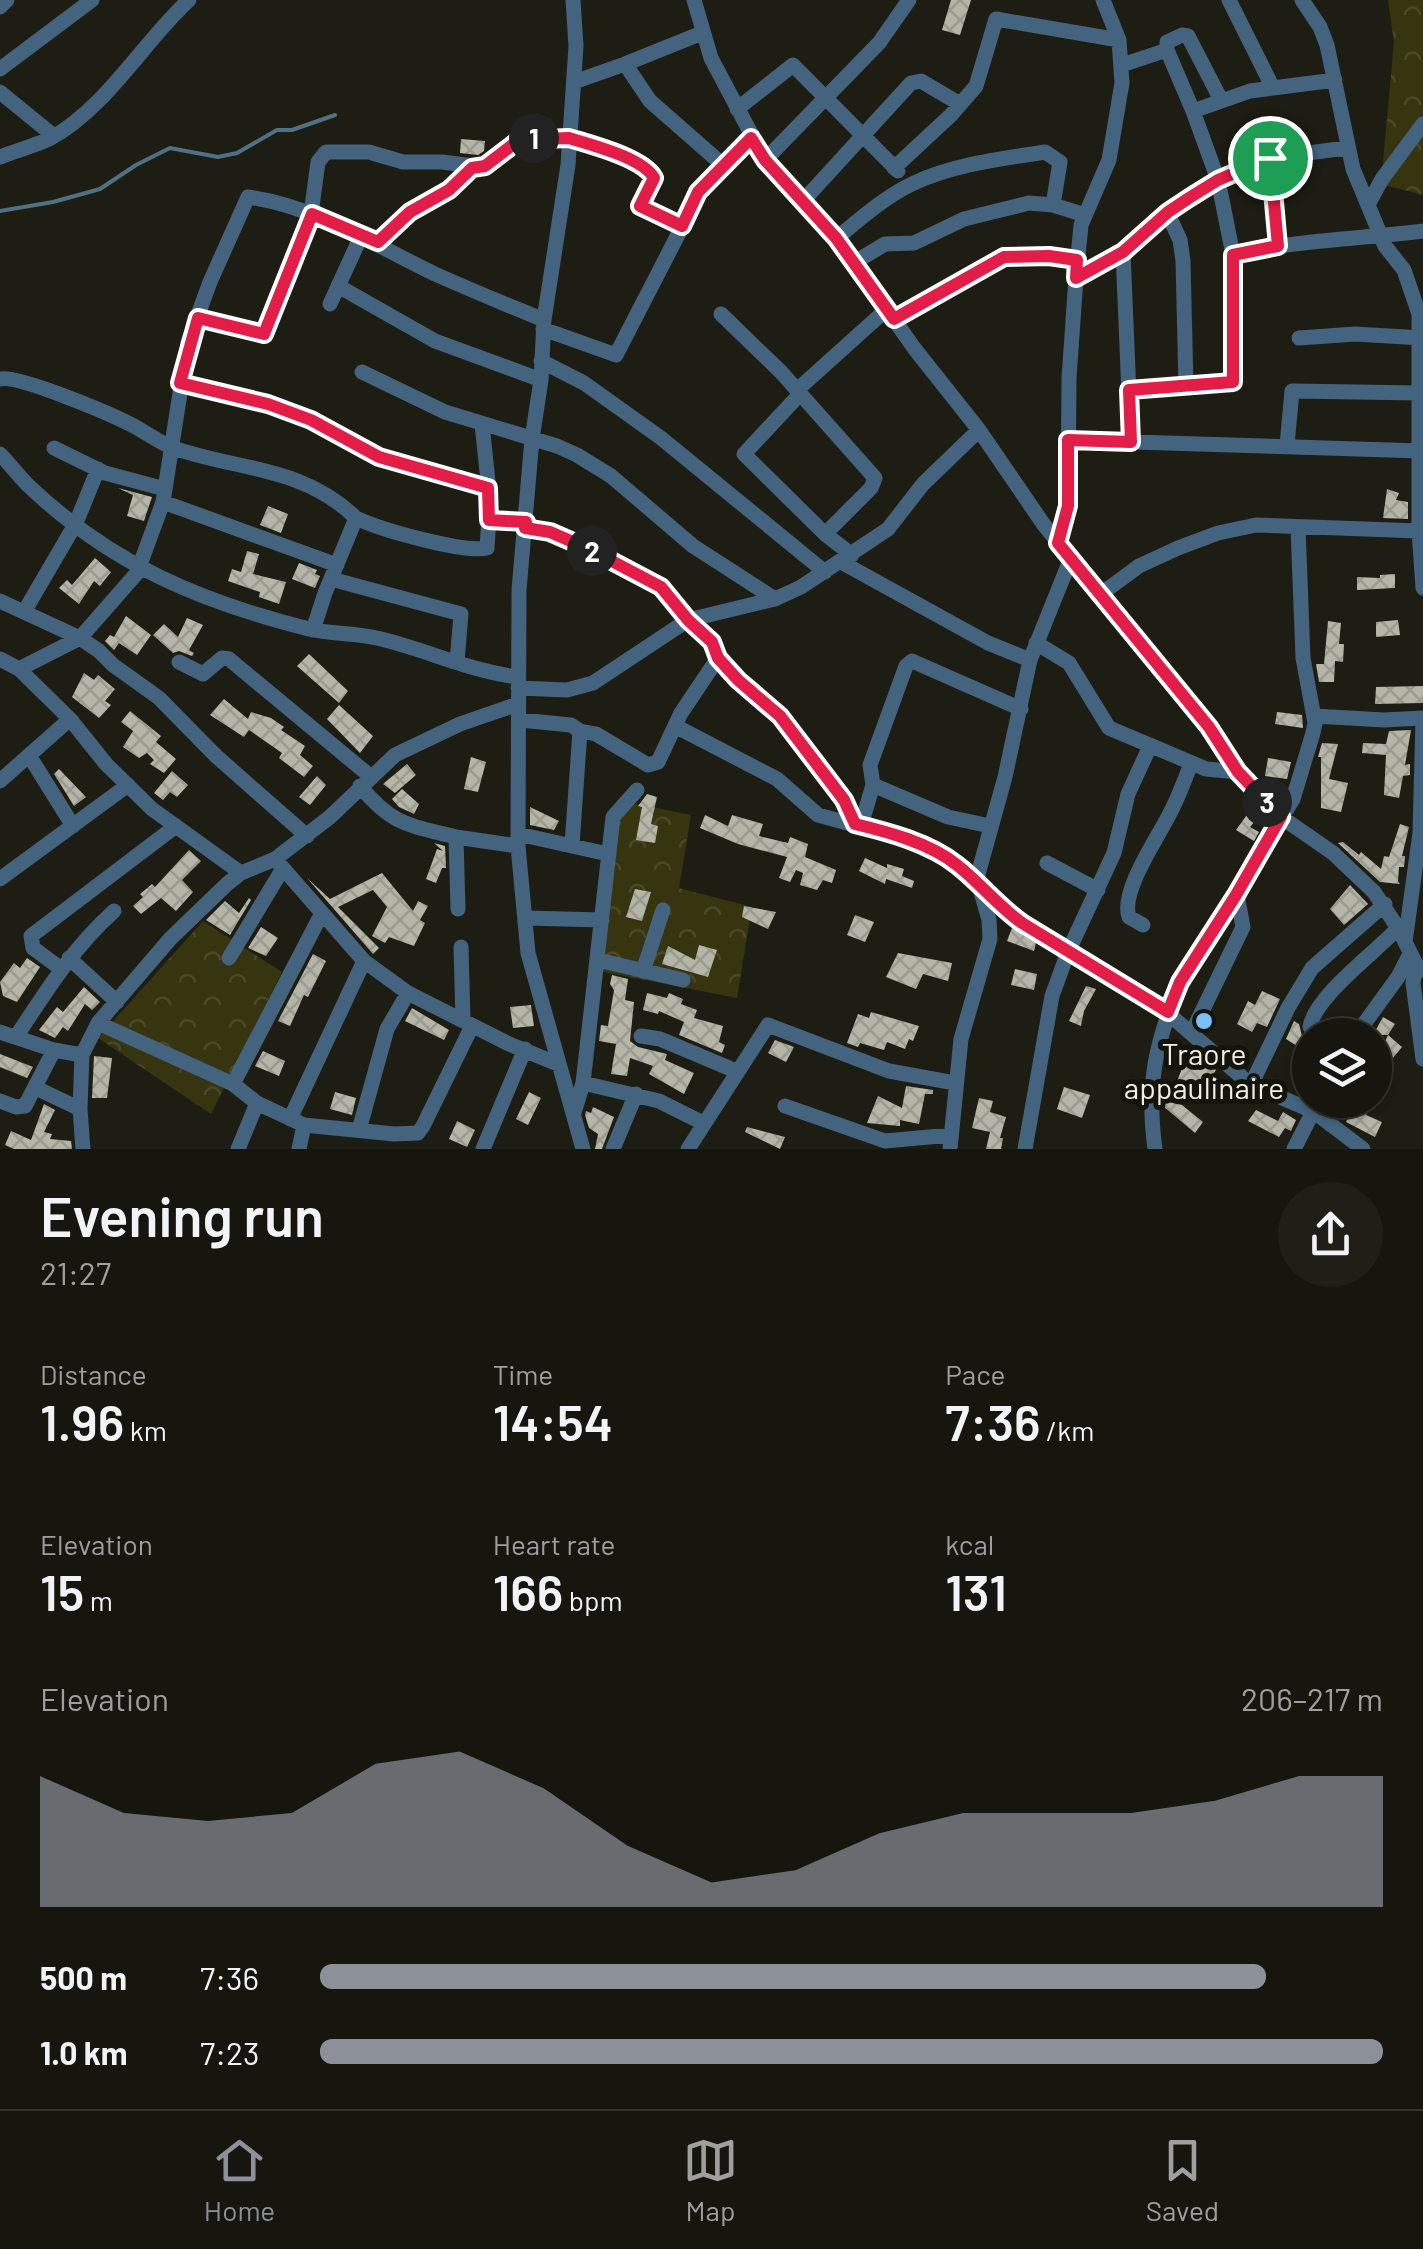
<!DOCTYPE html>
<html lang="en">
<head>
<meta charset="utf-8">
<style>
  :root { --surface:#16160e; --page:#1f1f17; --text:#f1f3f6; --muted:#9e9f9e; --line:#35352e; --accent:#8c9099 }
  body { margin:0; font-family:Barlow,sans-serif; background:var(--page); color:var(--text); height:100vh; display:flex; flex-direction:column; font-size:38px; white-space:nowrap }
  * { box-sizing:border-box; margin:0 }
  p { font-size:32px; color:var(--muted) }
  .icon { flex:none; width:55px; height:55px; fill:none; stroke:currentColor; stroke-width:2; stroke-linecap:round; stroke-linejoin:round }
  .map { position:relative; height:1149px; overflow:hidden }
  .drawer { display:flex; flex-direction:column; background:var(--surface); flex:1 }
  .drawer>* { flex:none }
  .tools { position:absolute; left:1292px; top:1018px; display:grid; gap:20px }
  .tools a { display:grid; place-items:center; width:100px; height:100px; border-radius:50%; background:var(--surface); box-shadow:0 2px 8px #0004,0 0 0 2px var(--line); font-size:50px }
  .pin { position:absolute; display:grid; place-items:center; width:85px; height:85px; color:#fff; margin:-42px; border:5px solid #fff; border-radius:50%; box-shadow:0 2px 10px #0007 }
  .km { position:absolute; width:50px; height:50px; margin:-25px; border-radius:50%; background:#222; color:#fff; font-size:28px; line-height:50px; text-align:center }
  .round { display:grid; place-items:center; flex:none; width:105px; height:105px; border-radius:52px; background:var(--page) }
  .overview { display:flex; align-items:center; justify-content:space-between; height:170px; padding:0 40px }
  h1 { font-size:55px; font-weight:600; line-height:75px }
  .metrics { display:grid; grid-template-columns:repeat(3,1fr); gap:15px; height:170px; padding:10px 40px }
  .metrics div { display:grid; align-content:center }
  .metrics b { font-size:50px; font-weight:600 }
  .metrics small { font-size:28px; font-weight:400 }
  .metrics p { font-size:28px }
  .chart { height:280px; padding:20px 40px }
  .chart p { display:flex; justify-content:space-between }
  .chart svg { width:100%; height:180px; margin-top:10px; fill:var(--accent); opacity:.7 }
  ul { padding:0 40px; list-style:none; font-size:32px }
  li { display:grid; grid-template-columns:160px 120px 1fr; align-items:center; height:75px }
  li i { height:25px; border-radius:12px; background:var(--accent) }
  .tab-bar { display:flex; justify-content:space-around; align-items:center; height:140px; border-top:2px solid var(--line); background:var(--surface); font-size:28px; color:var(--muted) }
  .tab-bar a { display:grid; justify-items:center; gap:5px }
  .tab-bar .active { color:var(--accent) }
  .map>svg:first-child { display:block }
  .forest { fill:url(#forest-crowns) }
  .lines { fill:none; stroke-linecap:round; stroke-linejoin:round }
  .stream { stroke:#4f7085; stroke-width:4 }
  .building { fill:url(#building-cross-hatch) }
  .minor { stroke:#43637e; stroke-width:15 }
  .route-casing { stroke:#fff; stroke-width:20 }
  .route { stroke:#e11d48; stroke-width:12 }
  .poi-dot { fill:#7bbef8; stroke:#14140a; stroke-width:4 }
  .labels { text-anchor:middle; stroke-width:10; stroke-linejoin:round; paint-order:stroke }
  .poi-label { font-size:30px; fill:#efeee8; stroke:#14140a }
</style>
</head>
<body>
<div class="map">
<svg width="1423" height="1149" viewBox="0 0 1423 1149">
  <defs>
    <pattern id="forest-crowns" width="20" height="18" patternUnits="userSpaceOnUse" patternTransform="scale(2.5)"><rect width="20" height="18" fill="#373410"/><path d="M2 6a3 3 0 1 1 6 0M12 15a3 3 0 1 1 6 0" fill="none" stroke="#4a4827"/></pattern>
    <pattern id="building-cross-hatch" width="8" height="8" patternUnits="userSpaceOnUse" patternTransform="scale(2.5)"><rect width="8" height="8" fill="#b5b5a8"/><path d="M0 0l8 8M0 8l8-8" fill="none" stroke="#9a9a90"/></pattern>
  </defs>
  <rect width="100%" height="100%" fill="#1e1d13"/>
  <path class="forest" d="M1388,0H1423V195L1381,184L1394,42Z
    M617,800L691,815L679,888L752,907L737,998L599,971Z
    M203,921L282,972L211,1114L98,1038Z"/>
  <g class="lines">
    <path class="stream" d="M0,211L53,202L100,189L136,165L170,148L218,157L237,153L277,130H292L335,115"/>
  </g>
  <path class="building" d="M951,0H971L960,35L942,30Z
    M461,139L485,141L484,151L478,155L460,153Z
    M118,488L152,497L144,521L127,516L133,495Z
    M1387,489L1399,493L1396,500L1408,502V519L1383,518Z
    M268,506L288,514L281,533L260,525Z
    M247,551L259,554L253,574L286,582L279,604L259,597L260,592L228,581L232,569L241,572Z
    M95,558L111,572L100,586L94,581L79,604L59,588L67,580L72,585Z
    M299,563L317,570L315,574L320,576L315,588L292,579Z
    M1395,574V588L1357,590V577L1380,578V575Z
    M126,616L151,635L137,655L119,643L114,650L105,641L110,635L114,637Z
    M187,618L203,625L189,650L194,653L192,656L179,651L173,653L153,635L164,624L178,637Z
    M1398,620L1400,635L1376,637V622Z
    M1328,621L1341,623L1339,644H1344L1343,662L1335,661L1334,682H1319L1316,664H1324Z
    M309,654L348,691L339,703L297,666Z
    M84,673L94,680L98,675L115,689L105,701L111,705L99,718L72,697Z
    M1423,686V703L1375,704L1376,687Z
    M224,699L248,719L251,712L271,718L284,727L281,730L305,746L300,755L313,766L304,777L279,758L282,753L249,730L244,737L210,715Z
    M339,705L373,736L360,753L327,719Z
    M130,711L161,736L156,742L176,759L164,773L150,764L154,760L147,753L139,758L123,747L133,731L121,722Z
    M1277,712L1302,715L1303,728L1275,724Z
    M1411,730L1405,765L1410,764V775L1403,776L1399,798L1384,795L1386,755L1362,753L1363,743L1386,744L1389,731Z
    M1322,743L1338,744L1329,779L1348,783L1341,812L1321,808V757H1318Z
    M471,757L486,762L478,792L464,789Z
    M1268,758L1291,762L1287,779L1265,776Z
    M407,764L416,775L395,793L383,784Z
    M59,769L86,797L74,806L54,774Z
    M172,771L188,785L177,797L170,792L163,800L154,793Z
    M317,776L326,785L310,805L299,797Z
    M402,789L419,804L414,814L399,807L392,799Z
    M647,794L657,797L651,824L658,826L655,843L636,840L642,807L638,806Z
    M1254,805L1262,813L1250,827L1259,832L1254,841L1236,830Z
    M530,807L559,821L554,830L530,825Z
    M705,815L728,826L732,815L763,824L759,836L788,843L790,837L808,844L805,857L836,870L832,883L823,880L817,890L800,885L803,873L796,870L790,882L779,878L787,857L738,844L700,828Z
    M1400,824L1409,827L1402,856H1405L1404,867H1399L1398,881L1400,884L1380,882L1338,843L1343,842L1359,855L1361,852L1381,869L1384,856L1389,857Z
    M434,843L445,846L446,868H442L436,883L426,879L437,849L443,851Z
    M189,850L201,861L182,880L193,892L176,911L161,898L141,914L133,906L143,897L140,894L152,884L155,887Z
    M865,858L887,868V864L904,869L902,876L914,881L912,888L886,879L885,884L859,871Z
    M382,873L413,911L418,901L428,906L420,920L425,923L414,946L389,937L385,943L372,936L387,907L373,890L338,907L379,948L373,954L307,878L330,899Z
    M1350,885L1368,904L1344,925L1330,909Z
    M635,889L651,892L642,921L626,917Z
    M249,898L251,900L230,935L206,920L225,901L239,913Z
    M744,906L776,912L768,929L742,917Z
    M855,915L874,922L865,942L847,935Z
    M261,927L278,938L266,956L248,948Z
    M1012,928L1036,943L1034,951L1007,941Z
    M699,945L717,950L708,977L662,964L668,946L695,960Z
    M898,953L952,963L948,981L923,974L916,989L886,977Z
    M313,954L326,961L308,997L304,995L290,1026L278,1021Z
    M27,958L40,967L17,1002L3,996L0,982L14,963L20,968Z
    M1015,969L1037,974L1034,990L1011,985Z
    M612,975L628,979L625,1000L634,1002L630,1041L638,1047L667,1054L665,1060L694,1073L684,1094L649,1074L653,1066L630,1058L627,1076L611,1074L616,1044L599,1041L601,1025L608,1026L614,990L610,984Z
    M1086,986L1096,989L1084,1011L1081,1026L1069,1021Z
    M84,987L100,1002L92,1010L85,1004L68,1031L63,1027L55,1038L39,1030L57,1007L63,1012Z
    M1262,991L1280,999L1267,1027L1257,1023L1252,1032L1237,1024L1248,1001L1255,1005Z
    M647,993L667,998L669,993L683,999L681,1004L697,1010L694,1018L723,1026L719,1042L725,1045L722,1053L679,1035L684,1022L659,1011L658,1014L643,1010Z
    M531,1005L534,1026L513,1028L510,1007Z
    M412,1008L449,1030L444,1040L405,1021Z
    M871,1012L919,1026L913,1041L909,1039L905,1049L887,1042L884,1050L860,1043L858,1047L847,1043L858,1014L869,1018Z
    M1383,1017L1395,1024L1388,1035L1402,1047L1392,1059L1381,1050L1388,1035H1373Z
    M1294,1021L1299,1024L1303,1040L1310,1044V1065L1292,1055L1297,1046L1286,1039Z
    M775,1040L794,1047L786,1062L768,1053Z
    M263,1051L285,1061L279,1076L255,1066Z
    M0,1054L33,1067L27,1078L0,1067Z
    M94,1056L112,1058L107,1098H92Z
    M1186,1059L1202,1067L1206,1061L1216,1070L1212,1076L1225,1084L1217,1096L1190,1079L1188,1084L1177,1081Z
    M906,1086L933,1090V1094H925L919,1124L900,1120V1126L867,1123L878,1096L902,1108Z
    M1064,1087L1090,1095L1082,1118L1057,1109Z
    M335,1092L356,1098L352,1115L330,1109Z
    M529,1092L541,1098L528,1125L516,1119Z
    M979,1098L993,1101L990,1112L1006,1117L1000,1138H1003L1001,1149H986L990,1132L972,1128Z
    M1357,1100H1374L1366,1115L1382,1122L1375,1137L1346,1122Z
    M1163,1101L1182,1105L1203,1122L1195,1133L1163,1106Z
    M44,1104L55,1110L44,1132L52,1134L50,1139L71,1141L72,1149H14L5,1145L11,1131L31,1140Z
    M593,1107L614,1117L602,1149H595L598,1134L589,1128L585,1115L586,1111L591,1113Z
    M1256,1110L1278,1121L1283,1112L1296,1120L1291,1131L1285,1128L1279,1137L1248,1121Z
    M457,1121L475,1130L467,1147L449,1139Z
    M747,1127L785,1137L780,1149L745,1132Z"/>
  <g class="lines">
    <path class="minor" d="M573,0L576,46L568,165L544,320L541,380L532,439L519,590L518,846L528,953L583,1149
      M694,0L711,58L765,160L837,238L914,348L979,430L1044,525L1209,727L1238,772L1281,817L1333,853L1374,892L1398,928L1416,964L1423,970
      M1229,0L1273,88
      M1302,0L1320,27L1327,45L1353,169L1385,246L1404,270L1419,314V531L1423,588
      M0,7L7,0
      M1167,50V42L1182,35L1188,36L1221,100
      M625,64L702,33
      M1122,65L1167,50L1193,111
      M0,69L92,0
      M574,82L625,64L650,101L723,165L751,138
      M0,92L54,136
      M737,109L793,65L898,171
      M0,157C17,150 35,146 51,138C105,109 145,40 189,0
      M1270,158L1278,246
      M765,160L879,43L909,0
      M894,168L951,115L976,86L996,19L1119,40
      M803,201L911,83L921,81L960,104
      M1369,203L1382,179L1423,124
      M1167,212L1180,240L1183,261L1186,386
      M837,238C861,218 886,196 914,183C955,164 1001,159 1045,152L1060,162L1053,205
      M379,242L410,212L449,190L472,168
      M1123,252L1131,442
      M1233,255C1295,240 1360,239 1423,231
      M855,262L885,244L914,243L964,219L1029,203L1053,205L1085,215
      M1076,278L1081,225L1109,160L1122,83L1119,40L1103,0
      M338,286L435,341L541,380
      M330,304L362,234
      M721,314L781,372L875,478L871,488L825,534
      M198,318L265,334L311,214L318,162L326,152H369L403,162H442L481,167L519,140L569,138L613,152L652,171L655,178L640,205L682,227L699,192L723,165
      M894,319L1004,257L1049,256L1077,260
      M543,329L616,355L682,227
      M1299,338L1355,334L1423,338
      M541,361L584,383L661,438L825,572
      M362,372L445,412L557,446L577,455L611,476L693,546L775,599
      M0,379C19,375 108,413 130,424C144,431 157,441 171,447C237,471 302,465 356,518
      M180,383L267,404L311,419L379,457L489,488
      M797,390L887,309
      M1129,390L1229,383L1235,378L1233,255L1218,180L1193,111L1250,91L1335,80
      M800,394L744,454L825,534L852,555
      M1068,440L1421,451
      M1287,445L1292,391L1420,393
      M54,448L105,473L165,489
      M0,454C11,465 20,478 31,488C113,565 201,602 309,629C331,634 355,633 377,638C425,649 469,671 518,677
      M163,502L337,565
      M489,520L525,522
      M525,527L550,532L652,581L712,642L718,658L681,713L658,762L648,765L596,734L580,731
      M1058,543L1068,506L1069,378L1076,278L1123,252L1167,212L1218,180L1270,158L1346,148
      M841,562L988,643L1030,660
      M331,579L461,614L457,662
      M1101,594L1139,566L1178,548L1218,533L1256,525L1419,531
      M0,601L80,638L99,651L113,665L159,698L216,756L307,836
      M24,612L76,523L98,469
      M313,630L325,593L356,518C381,530 463,553 487,548L490,501L482,424
      M1036,643L1069,663L1109,728L1206,769L1238,772
      M718,658L750,691L764,700L780,715L844,800L855,824
      M0,659L19,669L80,638L137,573L163,502L188,342L210,282L248,197C318,207 374,245 435,274C471,290 507,305 544,320
      M179,662L203,674L222,658L229,659L370,776
      M19,669L70,719L106,764L152,809L241,873
      M518,688L567,690L593,683L688,620L775,599L801,587L888,529L923,484L979,430
      M1314,716L1384,720L1423,718
      M520,720L571,725L580,731L572,845
      M675,726L777,779L818,815L899,837L956,864L1002,908L1118,983L1157,1004L1251,1085L1313,1111L1363,1149
      M30,757L73,826
      M0,781L70,719
      M360,786C393,826 409,825 456,837
      M861,825L873,785
      M990,826L948,817L873,785L870,765L906,666L912,661L1021,709
      M518,834L608,854
      M275,859L364,961L408,993L509,1044L558,1064
      M1047,863L1098,890
      M0,879L128,785
      M458,909L456,837L518,846
      M525,918L602,920
      M1143,925L1129,917C1120,892 1157,839 1169,815C1178,799 1184,781 1191,764
      M1405,942L1420,833L1423,720
      M461,947L463,1020
      M69,958L117,1002
      M229,958L282,870
      M598,960L683,980
      M1416,964L1413,983L1423,1059
      M60,968L33,948L31,936L176,826
      M643,971L663,910
      M98,1023L233,1084L257,1103L304,1125L394,1134L418,1133L423,1126L472,1026
      M0,1032L54,1050L82,1055
      M1192,1032L1243,927L1237,895
      M1318,1035L1310,1027C1315,996 1376,952 1398,928
      M1356,1035L1398,977L1410,954
      M641,1036L660,1039L736,1071
      M16,1037C46,991 73,948 114,911
      M583,1083L659,1101L703,1123
      M233,1084L322,913
      M1251,1085L1288,1008L1312,968L1385,904
      M36,1088L80,1109
      M0,1101L16,1107L25,1106L54,1050
      M785,1106L885,1141L951,1135
      M574,1113L583,1083L613,817L637,790
      M290,1119L364,961
      M359,1130L387,1029L408,993
      M83,1149L80,1109L82,1055L98,1023L170,939L227,884L241,873L275,859L330,817L395,755L460,724L518,704
      M238,1149L257,1103
      M299,1149L304,1125
      M483,1149L525,1049
      M613,1149L636,1094
      M688,1149L768,1025L889,1071L955,1083
      M950,1149L961,1039L990,939L989,920L977,878L1005,777L1030,660L1071,558
      M1025,1149L1052,996L1068,952L1114,853L1128,794L1150,746
      M1155,1149C1146,1083 1156,1043 1180,982L1293,799L1313,733L1315,723L1303,658L1298,527
      M1294,1149L1319,1100"/>
  </g>
  <g class="lines">
    <g class="route-casing">
      <path id="route" d="M569,138C592,145 643,158 654,178L640,206L682,226L698,192L751,138L765,160L836,238L894,319L1004,257L1049,256L1077,260L1076,278L1123,252L1168,212L1189,198L1218,180L1270,158L1278,246L1233,255V382L1129,390L1131,442L1068,440V506L1058,543L1209,727L1238,772L1281,817L1236,895L1180,982L1168,1012L1022,923C998,906 980,883 957,865C930,843 888,832 855,824L844,800L780,716L738,680L718,658L712,642L688,620L661,587L589,549L550,532L525,528L526,522L489,520L488,488L379,457L311,420L268,404L180,383L198,318L264,334L312,214L378,242L410,212L449,190L472,168L485,166L519,140Z"/>
    </g>
    <use href="#route" class="route"/>
  </g>
  <circle class="poi-dot" cx="1204" cy="1021" r="10"/>
  <g class="labels">
    <g class="poi-label">
      <text x="1204" y="1065">Traore<tspan x="1204" dy="34">appaulinaire</tspan></text>
    </g>
  </g>
</svg>
<div class="tools">
<a><svg class="icon" aria-label="layers" viewBox="0 0 24 24"><path d="M12 4l9 5-9 5-9-5zM3 14l9 5 9-5"/></svg></a>
</div>
<div class="pin" style="left:1270px;top:158px;background:#1e9e55"><svg class="icon" aria-label="arrive" viewBox="0 0 24 24"><path d="M6 21V4h12l-3 4 3 4H6"/></svg></div>
<b class="km" style="left:534px;top:138px">1</b>
<b class="km" style="left:592px;top:551px">2</b>
<b class="km" style="left:1267px;top:802px">3</b>
</div>
<section class="drawer">
<div class="overview"><div><h1>Evening run</h1><p>21:27</p></div><a class="round"><svg class="icon" aria-label="share" viewBox="0 0 24 24"><path d="M12 15V3M7 8l5-5 5 5M5 13v7h14v-7"/></svg></a></div>
<div class="metrics">
<div><p>Distance</p><b>1.96<small> km</small></b></div>
<div><p>Time</p><b>14:54</b></div>
<div><p>Pace</p><b>7:36<small> /km</small></b></div>
</div>
<div class="metrics">
<div><p>Elevation</p><b>15<small> m</small></b></div>
<div><p>Heart rate</p><b>166<small> bpm</small></b></div>
<div><p>kcal</p><b>131</b></div>
</div>
<div class="chart"><p><span>Elevation</span>206–217 m</p>
<svg viewBox="0 0 160 44" preserveAspectRatio="none"><path d="M0 44V12L10 21L20 23L30 21L40 9L50 6L60 15L70 29L80 38L90 35L100 26L110 21L120 21L130 21L140 18L150 12L160 12V44z"/></svg>
</div>
<ul>
<li><b>500 m</b>7:36<i style="width:89%"></i></li>
<li><b>1.0 km</b>7:23<i style="width:100%"></i></li>
</ul>
</section>
<nav class="tab-bar">
<a class="active"><svg class="icon" aria-label="home" viewBox="0 0 24 24"><path d="M3 11l9-7 9 7M6 9v11h12V9"/></svg>Home</a>
<a><svg class="icon" aria-label="map" viewBox="0 0 24 24"><path d="M3 6l6-2 6 2 6-2v14l-6 2-6-2-6 2zM9 4v14M15 6v14"/></svg>Map</a>
<a><svg class="icon" aria-label="saved" viewBox="0 0 24 24"><path d="M7 4h10v16l-5-4-5 4z"/></svg>Saved</a>
</nav>
</body>
</html>
